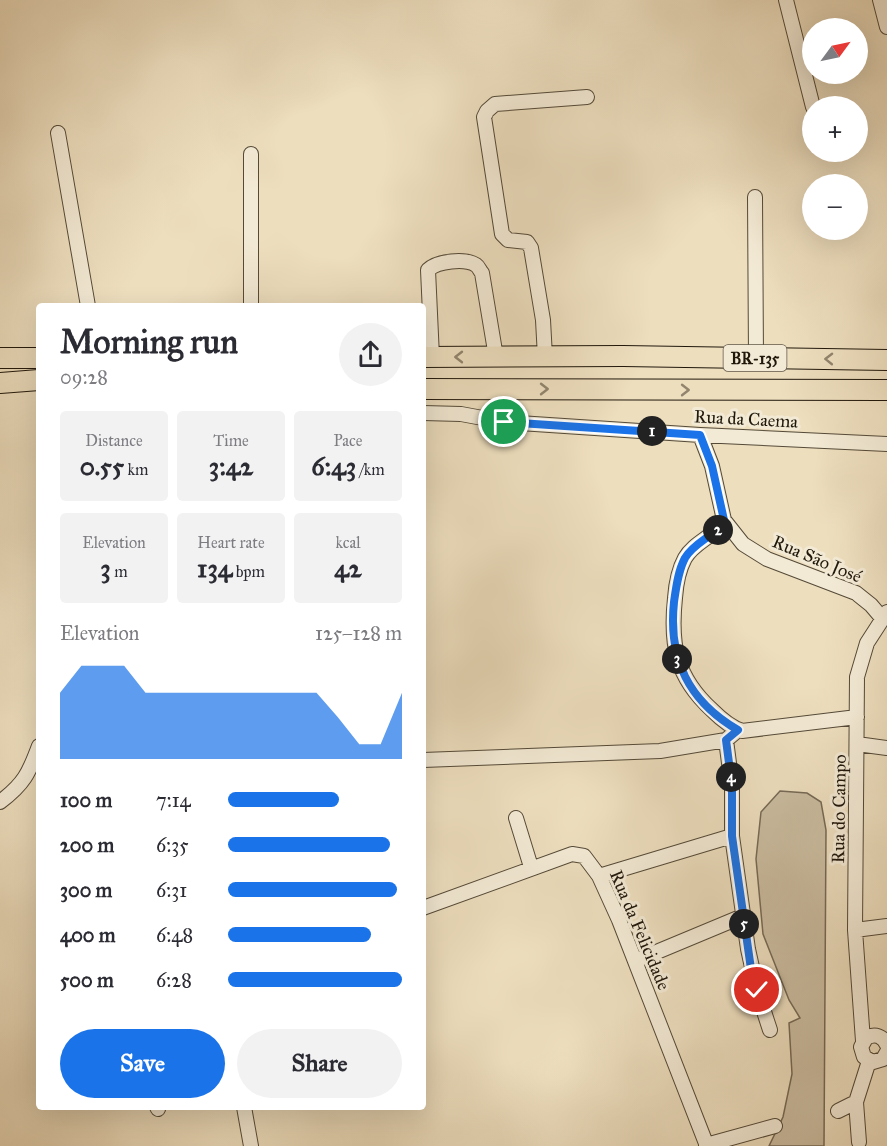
<!DOCTYPE html>
<html lang="en">
<head>
<meta charset="utf-8">
<style>
  :root { --surface:#fff; --page:#f2f2f3; --text:#2b2b33; --muted:#7c7c81; --accent:#1a73e8 }
  body { margin:0; font-family:"IM FELL Great Primer",serif; background:var(--page); color:var(--text); height:100vh; display:flex; flex-direction:column; font-size:22px; white-space:nowrap }
  * { box-sizing:border-box; margin:0 }
  p { font-size:20px; color:var(--muted) }
  .icon { flex:none; width:33px; height:33px; fill:none; stroke:currentColor; stroke-width:2; stroke-linecap:round; stroke-linejoin:round }
  .map { position:relative; flex:1; overflow:hidden }
  .side { position:absolute; left:36px; top:303px; width:390px; height:807px; display:flex; flex-direction:column; background:var(--surface); border-radius:6px; box-shadow:0 6px 24px #0002 }
  .side>* { flex:none }
  .needle { width:39px; rotate:57deg }
  .fabs { position:absolute; left:802px; top:18px; display:grid; gap:12px }
  .fabs a { display:grid; place-items:center; width:66px; height:66px; border-radius:50%; background:var(--surface); box-shadow:0 6px 24px #0002; font-size:30px }
  .pin { position:absolute; display:grid; place-items:center; width:51px; height:51px; color:#fff; margin:-26px; border:3px solid #fff; border-radius:50%; box-shadow:0 2px 6px #0007 }
  .km { position:absolute; width:30px; height:30px; margin:-15px; border-radius:50%; background:#222; color:#fff; font-size:16px; line-height:30px; text-align:center }
  .round { display:grid; place-items:center; flex:none; width:63px; height:63px; border-radius:32px; background:var(--page) }
  .headline { display:flex; align-items:center; justify-content:space-between; height:102px; padding:0 24px }
  h1 { font-size:33px; font-weight:700; line-height:45px }
  .stats { display:grid; grid-template-columns:repeat(3,1fr); gap:9px; height:102px; padding:6px 24px }
  .stats div { display:grid; align-content:center; border-radius:6px; background:var(--page); text-align:center }
  .stats b { font-size:26px; font-weight:700 }
  .stats small { font-size:16px; font-weight:400 }
  .stats p { font-size:16px }
  .chart { height:168px; padding:12px 24px }
  .chart p { display:flex; justify-content:space-between }
  .chart svg { width:100%; height:108px; margin-top:6px; fill:var(--accent); opacity:.7 }
  .primary-button { display:flex; gap:12px; margin-top:auto; padding:12px 24px }
  .primary-button a { flex:1; height:69px; border-radius:36px; background:var(--accent); color:#fff; font-size:24px; font-weight:700; line-height:69px; text-align:center }
  .primary-button a+a { background:var(--page); color:var(--text) }
  ul { padding:0 24px; list-style:none; font-size:20px }
  li { display:grid; grid-template-columns:96px 72px 1fr; align-items:center; height:45px }
  li i { height:15px; border-radius:8px; background:var(--accent) }
  .map>svg:first-child { display:block }
  .green { fill:#cabca0; stroke:#766a56; stroke-width:1.5 }
  .lines { fill:none; stroke-linecap:round; stroke-linejoin:round }
  .minor-casing { stroke:#544a38; stroke-width:16 }
  .highway-casing { stroke:#21180c; stroke-width:22 }
  .minor { stroke:#f3ead5; stroke-width:14 }
  .highway { stroke:#eddebe; stroke-width:20 }
  .oneway { stroke:#91856e }
  .route-casing { stroke:#fff; stroke-width:12 }
  .route { stroke:#1a73e8; stroke-width:8 }
  .labels { text-anchor:middle; stroke-width:6; stroke-linejoin:round; paint-order:stroke }
  .shield { fill:#f3ead5; stroke:#605748; stroke-width:1.5 }
  .shield-label { font-size:16px; font-weight:bold; fill:#21180c }
  .street-label { font-size:18px; fill:#21180c; stroke:#f3ead5 }
</style>
</head>
<body>
<div class="map">
<svg width="887" height="1146" viewBox="0 0 887 1146">
  <rect width="100%" height="100%" fill="#eddebe"/>
  <filter id="stains"><feTurbulence type="fractalNoise" baseFrequency=".00333" numOctaves="4"/><feColorMatrix values="0 0 0 0 .2 0 0 0 0 .09 0 0 0 0 .02 0 0 0 .5 -.17"/></filter>
  <radialGradient id="worn" r=".72"><stop offset=".6" stop-color="#630" stop-opacity="0"/><stop offset="1" stop-color="#630" stop-opacity=".3"/></radialGradient>
  <path class="green" d="M780,791L807,793L821,802L826,830L824,1146H769L783,1117L792,1074L789,1023L800,1018L789,1000L763,934L756,859L761,812Z"/>
  <g class="lines">
    <g class="minor-casing">
      <path id="minor" d="M786,0L813,107
        M880,0L887,27
        M58,133L88,306
        M251,154V306
        M755,197L756,358
        M432,357L428,270C437,261 465,258 476,265C479,267 480,271 482,273L496,357
        M545,357L543,320L531,248L527,242L508,240L502,234L484,117L487,111L495,104L587,97
        M423,413L461,414L504,422L700,435L887,444
        M700,435L712,466L724,520L743,544L767,559L856,593L871,605L882,618
        M724,520C715,537 695,541 685,558C679,569 676,584 675,598C670,645 676,677 712,710C721,719 730,727 742,731L857,717
        M726,740L732,786V836L748,949L757,990L770,1030
        M857,744L887,748
        M423,760L660,751L726,740L738,730
        M0,802C24,784 29,773 39,746
        M516,818L531,867
        M599,876L732,836
        M423,908L572,854L584,856L599,876L619,920L707,1146
        M855,930L887,926
        M635,961L743,916
        M863,1041L855,930L857,677L867,643L887,612
        M887,1045C883,1036 875,1033 866,1038L861,1047L864,1057L873,1062L883,1059L887,1052
        M856,1102L859,1142
        M157,1107L158,1109
        M244,1107L251,1146
        M838,1111L856,1102L869,1061
        M706,1145L775,1126"/>
    </g>
    <g class="highway-casing">
      <path id="highway" d="M423,357L623,356L887,360
        M0,358H39
        M0,383L39,380
        M423,389L887,390"/>
    </g>
    <use href="#minor" class="minor"/>
    <use href="#highway" class="highway"/>
  </g>
  <defs><path id="oneway-chevron" d="M-2-3.5L2.5 0L-2 3.5" fill="none" stroke-width="1.6" stroke-linecap="round" stroke-linejoin="round" transform="scale(1.5)"/></defs>
  <g class="oneway">
    <use href="#oneway-chevron" transform="translate(459 357) rotate(180)"/>
    <use href="#oneway-chevron" transform="translate(829 359) rotate(-179)"/>
    <use href="#oneway-chevron" transform="translate(544 389)"/>
    <use href="#oneway-chevron" transform="translate(685 390)"/>
  </g>
  <g class="lines">
    <g class="route-casing">
      <path id="route" d="M504,422L700,435L712,466L724,520C715,537 695,541 685,558C678,571 676,588 674,602C668,659 688,701 738,730L726,740L732,786V836L751,969L757,990"/>
    </g>
    <use href="#route" class="route"/>
  </g>
  <g class="labels">
    <rect class="shield" x="723.5" y="345" width="63" height="26" rx="4.5"/>
    <g class="shield-label">
      <text x="755" y="364">BR-135</text>
    </g>
    <g class="street-label">
      <text transform="translate(746 419) rotate(3)" y="6">Rua da Caema</text>
      <text transform="translate(817 559) rotate(23)" y="6">Rua São José</text>
      <text transform="translate(839 809) rotate(-89)" y="6">Rua do Campo</text>
      <text transform="translate(640 930) rotate(67)" y="6">Rua da Felicidade</text>
    </g>
  </g>
  <rect width="100%" height="100%" filter="url(#stains)"/>
  <rect width="100%" height="100%" fill="url(#worn)"/>
</svg>
<div class="fabs">
<a><svg class="needle" viewBox="-14 -14 28 28"><path d="M0-13l5 13h-10z" fill="#e53935"/><path d="M0 13l5-13h-10z" fill="#7c7c81"/></svg></a>
<a>+</a>
<a>−</a>
</div>
<div class="pin" style="left:504px;top:422px;background:#1e9e55"><svg class="icon" aria-label="arrive" viewBox="0 0 24 24"><path d="M6 21V4h12l-3 4 3 4H6"/></svg></div>
<div class="pin" style="left:757px;top:990px;background:#d93025"><svg class="icon" aria-label="check" viewBox="0 0 24 24"><path d="M5 12l5 5 9-10"/></svg></div>
<b class="km" style="left:652px;top:431px">1</b>
<b class="km" style="left:718px;top:530px">2</b>
<b class="km" style="left:677px;top:659px">3</b>
<b class="km" style="left:731px;top:777px">4</b>
<b class="km" style="left:744px;top:924px">5</b>
<section class="side">
<div class="headline"><div><h1>Morning run</h1><p>09:28</p></div><a class="round"><svg class="icon" aria-label="share" viewBox="0 0 24 24"><path d="M12 15V3M7 8l5-5 5 5M5 13v7h14v-7"/></svg></a></div>
<div class="stats">
<div><p>Distance</p><b>0.55<small> km</small></b></div>
<div><p>Time</p><b>3:42</b></div>
<div><p>Pace</p><b>6:43<small> /km</small></b></div>
</div>
<div class="stats">
<div><p>Elevation</p><b>3<small> m</small></b></div>
<div><p>Heart rate</p><b>134<small> bpm</small></b></div>
<div><p>kcal</p><b>42</b></div>
</div>
<div class="chart"><p><span>Elevation</span>125–128 m</p>
<svg viewBox="0 0 160 44" preserveAspectRatio="none"><path d="M0 44V17L10 6L20 6L30 6L40 17L50 17L60 17L70 17L80 17L90 17L100 17L110 17L120 17L130 27L140 38L150 38L160 17V44z"/></svg>
</div>
<ul>
<li><b>100 m</b>7:14<i style="width:64%"></i></li>
<li><b>200 m</b>6:35<i style="width:93%"></i></li>
<li><b>300 m</b>6:31<i style="width:97%"></i></li>
<li><b>400 m</b>6:48<i style="width:82%"></i></li>
<li><b>500 m</b>6:28<i style="width:100%"></i></li>
</ul>
<div class="primary-button"><a>Save</a><a>Share</a></div>
</section>
</div>
</body>
</html>
